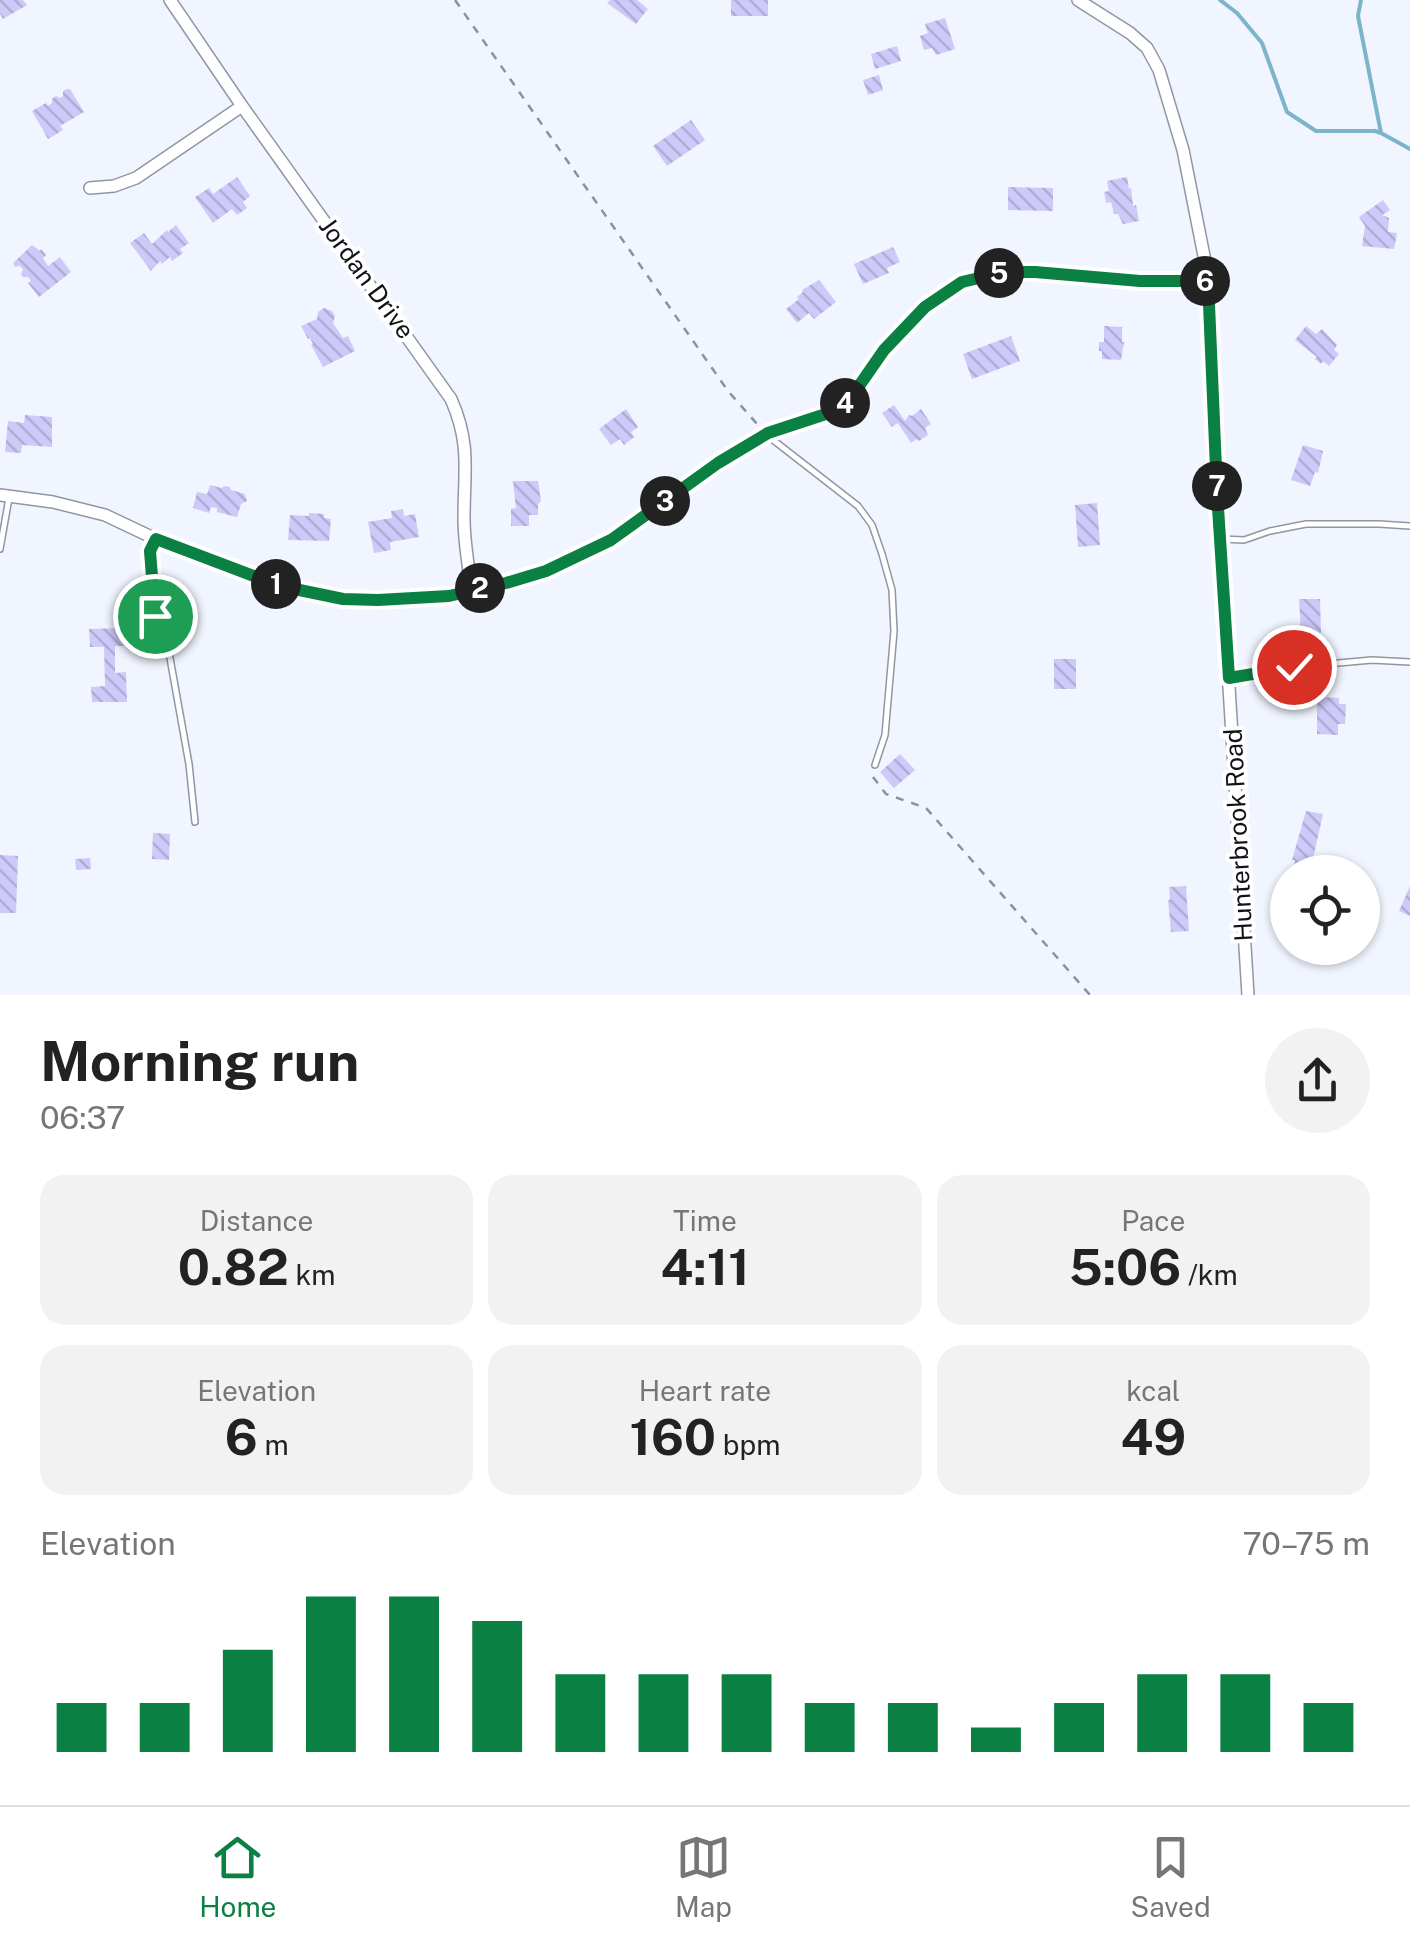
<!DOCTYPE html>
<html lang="en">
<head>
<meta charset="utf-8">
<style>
  :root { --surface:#fff; --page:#f2f2f2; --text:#222; --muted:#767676; --line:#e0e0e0; --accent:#0b8043 }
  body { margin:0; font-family:"Public Sans",sans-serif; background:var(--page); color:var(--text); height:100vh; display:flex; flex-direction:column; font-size:38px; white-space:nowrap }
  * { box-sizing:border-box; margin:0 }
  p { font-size:32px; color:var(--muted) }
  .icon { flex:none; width:55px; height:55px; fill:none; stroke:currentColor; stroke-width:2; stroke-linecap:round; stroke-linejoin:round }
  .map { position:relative; height:995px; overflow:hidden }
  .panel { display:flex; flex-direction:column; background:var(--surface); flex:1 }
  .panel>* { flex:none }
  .buttons { position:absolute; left:1270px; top:855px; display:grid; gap:20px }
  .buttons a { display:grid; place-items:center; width:110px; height:110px; border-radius:50%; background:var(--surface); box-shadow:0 2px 8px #0004; font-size:50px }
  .pin { position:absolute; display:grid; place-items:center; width:85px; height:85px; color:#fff; margin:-42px; border:5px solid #fff; border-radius:50%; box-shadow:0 2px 10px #0007 }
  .km { position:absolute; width:50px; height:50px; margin:-25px; border-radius:50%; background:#222; color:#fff; font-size:28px; line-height:50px; text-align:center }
  .round { display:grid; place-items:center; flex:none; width:105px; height:105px; border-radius:52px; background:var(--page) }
  .summary { display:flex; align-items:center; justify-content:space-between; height:170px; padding:0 40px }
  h1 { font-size:55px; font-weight:700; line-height:75px }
  .figures { display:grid; grid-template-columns:repeat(3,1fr); gap:15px; height:170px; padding:10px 40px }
  .figures div { display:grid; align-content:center; border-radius:25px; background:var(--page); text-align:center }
  .figures b { font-size:50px; font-weight:700 }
  .figures small { font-size:28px; font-weight:400 }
  .figures p { font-size:28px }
  .chart { height:280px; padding:20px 40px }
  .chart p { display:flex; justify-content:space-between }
  .chart svg { width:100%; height:180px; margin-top:10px; stroke:var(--accent); stroke-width:6 }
  .menu { display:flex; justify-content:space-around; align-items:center; height:140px; border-top:2px solid var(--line); background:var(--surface); font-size:28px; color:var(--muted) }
  .menu a { display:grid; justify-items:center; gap:5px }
  .menu .active { color:var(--accent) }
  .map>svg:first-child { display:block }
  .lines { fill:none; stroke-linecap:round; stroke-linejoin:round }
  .stream { stroke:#7cb5cb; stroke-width:4 }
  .building { fill:url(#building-back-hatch) }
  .service-casing { stroke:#9196a4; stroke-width:8 }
  .minor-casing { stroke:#9196a4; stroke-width:14 }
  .path { stroke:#8e9199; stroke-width:2.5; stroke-dasharray:8 8; stroke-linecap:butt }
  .service { stroke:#fff; stroke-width:5 }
  .minor { stroke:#fff; stroke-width:11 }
  .route-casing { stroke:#fff; stroke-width:20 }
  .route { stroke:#0b8043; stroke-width:12 }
  .labels { text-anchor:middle; stroke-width:8; stroke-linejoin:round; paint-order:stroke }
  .street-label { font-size:25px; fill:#111318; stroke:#fff }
</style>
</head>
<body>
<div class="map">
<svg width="1410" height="995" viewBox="0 0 1410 995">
  <defs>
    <pattern id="building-back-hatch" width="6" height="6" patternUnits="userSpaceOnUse" patternTransform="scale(2.5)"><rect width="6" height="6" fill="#cdc9f9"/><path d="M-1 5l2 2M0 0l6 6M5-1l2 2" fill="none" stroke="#afacd5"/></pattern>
  </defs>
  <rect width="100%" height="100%" fill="#f1f5ff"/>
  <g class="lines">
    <path class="stream" d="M1220,0L1237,13L1262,43L1287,112L1316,131H1375L1381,133
      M1361,0L1358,16L1381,133L1410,149"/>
  </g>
  <path class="building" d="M0,0H23L27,5L3,19L0,14Z
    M610,0H637L648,9L636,24L607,3Z
    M731,0H768V16H731Z
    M945,18L955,49L936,55L932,48L924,50L920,36L928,33L925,24Z
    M897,46L901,61L875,69L871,54Z
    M879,75L883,90L868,95L863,80Z
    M67,89H70L84,112L60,126L63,130L48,139L32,111L46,103L48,106L52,103V99L56,96L60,98L63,96V91Z
    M691,120L705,140L667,166L653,146Z
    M237,177L250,196L243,202L247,208L237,215L232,209L213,223L195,197L209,188L213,194Z
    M1127,177L1129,189L1131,188L1133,206L1136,205L1139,221L1123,224L1118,214H1114L1111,202L1106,203L1104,192L1109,191L1107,181Z
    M1008,187L1053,188V211L1008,210Z
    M1383,200L1390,210L1382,215L1389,218L1388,232L1397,233L1394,249L1362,246L1365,226L1359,217Z
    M176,225L189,243L180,249L183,253L172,261L170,257L162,264L160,261L151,271L130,243L144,233L152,244L167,230L168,232Z
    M32,245L40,251L41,249L46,255L43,258L48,266L60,257L71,272L39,297L28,283L31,281L28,277H23L21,274L23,269L20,266L15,267L13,263Z
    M893,247L900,262L887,268L889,273L863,284L854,264Z
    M819,280L836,302L814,319L809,313L797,323L786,309L799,299L797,297L803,292L802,290Z
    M324,308L332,311L335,316L333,323L343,338L348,336L355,351L323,367L311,345L313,344L310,338L308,339L301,326L317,319L318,312Z
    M1104,326L1122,327V342H1124L1121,360L1102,359V351H1099V342H1104Z
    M1306,326L1316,334L1322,329L1337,345L1334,350L1339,354L1329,366L1323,361L1321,364L1315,359L1317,357L1295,340Z
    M1011,336L1020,361L972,379L963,354Z
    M894,405L905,421L909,415L912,416L921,409L931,424L925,428L928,435L919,441L917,439L911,443L898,423L892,427L882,413Z
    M626,409L638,427L631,432L634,437L624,445L620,439L611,445L599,429Z
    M25,415L52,417V447L22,445L21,453L5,452L8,421L24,423Z
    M1303,445L1323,451L1318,473L1315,472L1310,486L1291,480Z
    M513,481H538L541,501L538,504V515H529V526H511V509L516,508Z
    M210,485L222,488L224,486L230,487L231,490L245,494L247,501L241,504L237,517L217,512V508L211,507L209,513L193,508L197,492L207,494Z
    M1097,503L1100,545L1078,547L1075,505Z
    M403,509L404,516L415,514L419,537L390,542L391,550L374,553L368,522L392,518L391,511Z
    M309,513L324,514V518L331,519L329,541L288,540L290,515L309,516Z
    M1299,599H1320L1321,633H1301Z
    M124,628L125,646H115V673L126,672L127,702H92L91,687L105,686L104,647H90L89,629Z
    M1054,659H1076V689H1054Z
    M1317,697L1339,698V704H1346L1345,724H1338V735L1317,734Z
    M900,754L915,770L894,788L880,772Z
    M1306,811L1323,814L1310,872H1297L1292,871L1295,860H1292Z
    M153,833L170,834L169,860L152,859Z
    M0,855L18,856L16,913H0Z
    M90,858L91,869L76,870L75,859Z
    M1186,886L1189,931L1171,932L1168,900H1170L1169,887Z
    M1410,886V916L1399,911Z"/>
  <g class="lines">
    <g class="service-casing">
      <path id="service" d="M768,436L858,506L872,525L882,554L892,590L894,631L885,735L875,765
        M1221,539L1244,540L1270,531L1306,524H1379L1410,526
        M155,541L150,551L155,616L168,647L189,764L195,822
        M0,549L9,498
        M1232,677L1294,667L1372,660L1410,662"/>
    </g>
    <g class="minor-casing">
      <path id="minor" d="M170,0L242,106L451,399C471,444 464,471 464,518C464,542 468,566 472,590
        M1078,0L1130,33L1147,48L1159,70L1183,150L1206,266L1211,322L1217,492L1248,995
        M90,188L114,186L136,178L242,106
        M0,495L53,502L105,515L162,542L280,586L343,599L378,600L449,596L546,571L611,540L718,463L768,433L838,409L849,399L885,350L925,307L962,282L1003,272H1035L1140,281H1207"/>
    </g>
    <path class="path" d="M455,0L728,391L758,425
      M873,777L886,794L926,808L1090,995"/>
    <use href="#service" class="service"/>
    <use href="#minor" class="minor"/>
  </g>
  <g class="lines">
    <g class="route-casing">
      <path id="route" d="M155,616L150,551L156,539L280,586L343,599L378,600L449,596L506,583L546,571L611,540L718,463L768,433L838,410L850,399L884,350L925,307L962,282L1004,272H1035L1140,281H1208L1217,492L1229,678L1294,667"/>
    </g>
    <use href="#route" class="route"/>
  </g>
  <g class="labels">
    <g class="street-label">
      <text transform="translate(367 278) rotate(54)" y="9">Jordan Drive</text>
      <text transform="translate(1238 835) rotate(-93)" y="9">Hunterbrook Road</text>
    </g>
  </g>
</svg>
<div class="buttons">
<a><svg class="icon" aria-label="locate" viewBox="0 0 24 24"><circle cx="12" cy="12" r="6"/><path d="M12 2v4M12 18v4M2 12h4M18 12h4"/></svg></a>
</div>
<div class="pin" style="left:155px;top:616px;background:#1e9e55"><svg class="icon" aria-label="arrive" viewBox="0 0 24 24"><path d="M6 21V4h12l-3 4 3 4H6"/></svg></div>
<div class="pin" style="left:1294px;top:667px;background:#d93025"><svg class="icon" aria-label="check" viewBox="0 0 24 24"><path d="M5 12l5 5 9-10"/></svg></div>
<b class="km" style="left:276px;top:584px">1</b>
<b class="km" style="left:480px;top:588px">2</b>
<b class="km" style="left:665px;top:501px">3</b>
<b class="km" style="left:845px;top:403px">4</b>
<b class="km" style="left:999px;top:273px">5</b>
<b class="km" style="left:1205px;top:281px">6</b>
<b class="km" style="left:1217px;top:486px">7</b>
</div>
<section class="panel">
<div class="summary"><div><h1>Morning run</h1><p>06:37</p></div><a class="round"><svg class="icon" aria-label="share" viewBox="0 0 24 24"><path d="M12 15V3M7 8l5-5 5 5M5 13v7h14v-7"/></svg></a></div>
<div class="figures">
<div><p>Distance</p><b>0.82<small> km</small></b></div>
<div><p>Time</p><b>4:11</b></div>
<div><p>Pace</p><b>5:06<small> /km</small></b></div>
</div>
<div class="figures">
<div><p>Elevation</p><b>6<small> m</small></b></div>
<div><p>Heart rate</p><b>160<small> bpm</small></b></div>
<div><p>kcal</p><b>49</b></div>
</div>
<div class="chart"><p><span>Elevation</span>70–75 m</p>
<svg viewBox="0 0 160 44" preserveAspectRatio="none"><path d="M5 44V32M15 44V32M25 44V19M35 44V6M45 44V6M55 44V12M65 44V25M75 44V25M85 44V25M95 44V32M105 44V32M115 44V38M125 44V32M135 44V25M145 44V25M155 44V32"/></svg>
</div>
</section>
<nav class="menu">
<a class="active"><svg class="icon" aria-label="home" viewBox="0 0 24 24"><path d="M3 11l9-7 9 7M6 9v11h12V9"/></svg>Home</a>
<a><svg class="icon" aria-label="map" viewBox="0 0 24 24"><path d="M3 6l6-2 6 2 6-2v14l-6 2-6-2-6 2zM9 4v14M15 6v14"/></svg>Map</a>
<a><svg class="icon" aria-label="saved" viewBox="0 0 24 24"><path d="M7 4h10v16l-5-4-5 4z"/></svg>Saved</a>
</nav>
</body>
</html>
